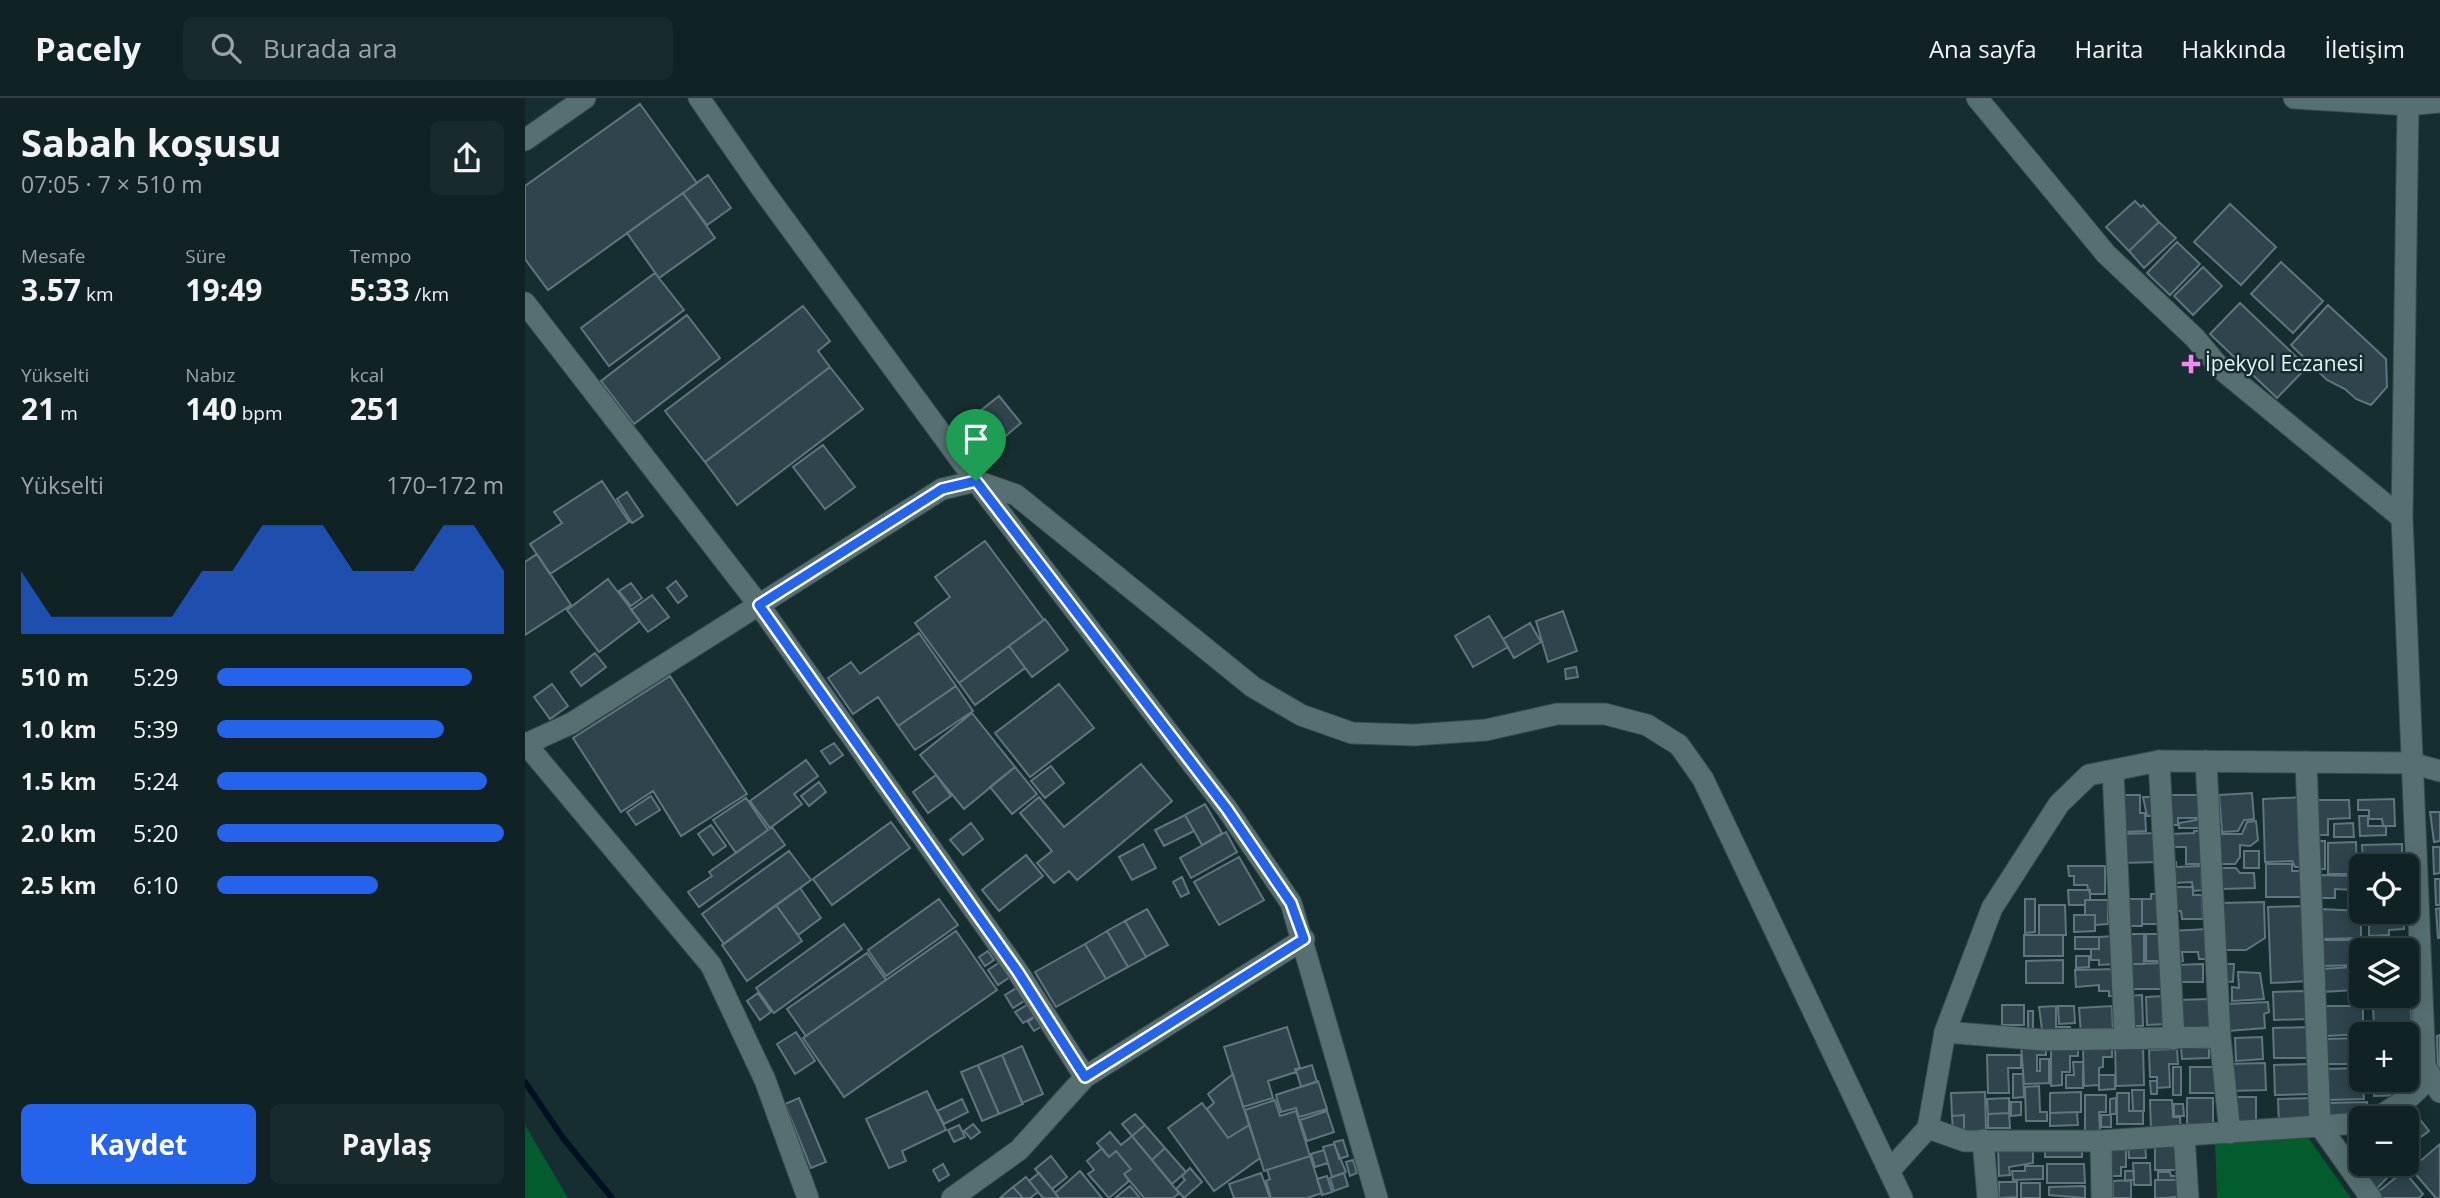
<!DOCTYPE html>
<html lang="tr">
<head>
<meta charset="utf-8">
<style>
  :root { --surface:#102224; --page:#192a2c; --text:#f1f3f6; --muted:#9ca4a6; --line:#303f41; --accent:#2563eb }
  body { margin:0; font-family:"Open Sans",sans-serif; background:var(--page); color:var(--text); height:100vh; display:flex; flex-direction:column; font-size:26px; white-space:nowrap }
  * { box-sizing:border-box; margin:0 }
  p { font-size:23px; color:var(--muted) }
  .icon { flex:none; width:38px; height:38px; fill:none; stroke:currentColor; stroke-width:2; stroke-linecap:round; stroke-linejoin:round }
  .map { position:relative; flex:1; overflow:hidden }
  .drawer { display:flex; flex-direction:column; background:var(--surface); width:525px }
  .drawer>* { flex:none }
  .tools { position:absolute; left:1824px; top:756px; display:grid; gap:14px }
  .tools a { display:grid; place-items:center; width:70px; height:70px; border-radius:10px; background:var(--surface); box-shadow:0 4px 18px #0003,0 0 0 2px var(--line); font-size:35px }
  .pin { position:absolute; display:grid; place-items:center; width:60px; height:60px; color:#fff; margin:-72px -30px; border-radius:50% 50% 50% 0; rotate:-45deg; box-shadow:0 0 7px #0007 }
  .pin .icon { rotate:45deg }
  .round { display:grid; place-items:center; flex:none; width:74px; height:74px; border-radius:10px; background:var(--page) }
  .headline { display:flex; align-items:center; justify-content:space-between; height:119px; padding:0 21px }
  h1 { font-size:38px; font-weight:700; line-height:52px }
  .stats { display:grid; grid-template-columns:repeat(3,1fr); gap:10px; height:119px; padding:7px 21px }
  .stats div { display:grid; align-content:center }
  .stats b { font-size:30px; font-weight:700 }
  .stats small { font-size:19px; font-weight:400 }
  .stats p { font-size:19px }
  .chart { height:196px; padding:14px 21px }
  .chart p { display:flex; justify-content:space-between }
  .chart svg { width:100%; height:126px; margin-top:7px; fill:var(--accent); opacity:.7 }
  .action { display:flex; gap:14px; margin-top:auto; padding:14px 21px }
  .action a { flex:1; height:80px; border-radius:10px; background:var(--accent); color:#fff; font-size:28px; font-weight:700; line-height:80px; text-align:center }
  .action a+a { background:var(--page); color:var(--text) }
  ul { padding:0 21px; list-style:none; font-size:23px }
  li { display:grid; grid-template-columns:112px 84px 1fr; align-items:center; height:52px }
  li i { height:18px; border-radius:9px; background:var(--accent) }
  header { display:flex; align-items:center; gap:42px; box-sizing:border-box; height:98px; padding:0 35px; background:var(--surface); border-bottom:2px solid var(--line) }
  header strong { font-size:33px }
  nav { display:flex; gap:38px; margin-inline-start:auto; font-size:24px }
  .search { width:490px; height:63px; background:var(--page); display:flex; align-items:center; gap:18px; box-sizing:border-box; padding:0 24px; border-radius:10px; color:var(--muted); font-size:26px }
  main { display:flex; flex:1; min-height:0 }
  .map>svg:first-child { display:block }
  .green { fill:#035c2d }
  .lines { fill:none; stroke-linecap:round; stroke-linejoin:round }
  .stream { stroke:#010f23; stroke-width:6 }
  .building { fill:#2f444d; stroke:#5f757f; stroke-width:2 }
  .street-casing { stroke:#374b4d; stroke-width:23 }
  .secondary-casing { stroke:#374b4d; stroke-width:23 }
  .street { stroke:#567072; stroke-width:21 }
  .secondary { stroke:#567072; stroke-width:21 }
  .route-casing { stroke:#fff; stroke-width:14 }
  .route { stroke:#2563eb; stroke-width:9 }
  .poi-dot { fill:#f38af2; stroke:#162e30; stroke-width:2.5 }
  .labels { text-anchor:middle; stroke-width:5; stroke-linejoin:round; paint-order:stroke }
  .poi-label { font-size:21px; fill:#e4f3f4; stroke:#162e30; text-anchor:start }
</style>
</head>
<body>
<header>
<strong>Pacely</strong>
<div class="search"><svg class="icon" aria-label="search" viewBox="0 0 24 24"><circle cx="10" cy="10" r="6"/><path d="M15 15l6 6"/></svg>Burada ara</div>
<nav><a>Ana sayfa</a><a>Harita</a><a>Hakkında</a><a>İletişim</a></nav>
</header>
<main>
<section class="drawer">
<div class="headline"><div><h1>Sabah koşusu</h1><p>07:05 · 7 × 510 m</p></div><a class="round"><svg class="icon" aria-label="share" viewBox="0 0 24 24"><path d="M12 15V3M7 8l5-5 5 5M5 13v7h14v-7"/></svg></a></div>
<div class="stats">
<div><p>Mesafe</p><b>3.57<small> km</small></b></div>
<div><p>Süre</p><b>19:49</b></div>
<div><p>Tempo</p><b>5:33<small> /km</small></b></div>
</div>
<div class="stats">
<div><p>Yükselti</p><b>21<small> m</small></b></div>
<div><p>Nabız</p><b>140<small> bpm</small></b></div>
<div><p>kcal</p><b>251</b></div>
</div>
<div class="chart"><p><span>Yükselti</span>170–172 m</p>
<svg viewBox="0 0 160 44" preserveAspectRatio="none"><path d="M0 44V22L10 38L20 38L30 38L40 38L50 38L60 22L70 22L80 6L90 6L100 6L110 22L120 22L130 22L140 6L150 6L160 22V44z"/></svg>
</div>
<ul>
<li><b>510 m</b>5:29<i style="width:89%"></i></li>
<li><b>1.0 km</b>5:39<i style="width:79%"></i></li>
<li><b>1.5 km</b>5:24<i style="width:94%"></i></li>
<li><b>2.0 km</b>5:20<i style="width:100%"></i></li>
<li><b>2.5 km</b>6:10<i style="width:56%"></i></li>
</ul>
<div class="action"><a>Kaydet</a><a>Paylaş</a></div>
</section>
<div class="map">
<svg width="1915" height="1100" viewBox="0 0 1915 1100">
  <rect width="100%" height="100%" fill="#162e30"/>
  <path class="green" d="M0,1027L43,1100H0Z
    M1782,1038L1826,1100H1692L1690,1040Z"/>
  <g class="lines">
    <path class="stream" d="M0,984L38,1040L87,1100"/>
  </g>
  <path class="building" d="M115,6L172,85L23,192L0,161V88Z
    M183,77L206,110L182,127L158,95Z
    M158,95L190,140L134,180L102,135Z
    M1610,103L1616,109L1618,107L1634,124L1604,153L1581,129Z
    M1705,106L1751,149L1716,187L1669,144Z
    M1634,124L1651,140L1619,170L1604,153Z
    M1652,144L1675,166L1645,197L1622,175Z
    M1756,164L1798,203L1768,235L1726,196Z
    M1678,169L1697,188L1668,217L1649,198Z
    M130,175L159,212L84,268L56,230Z
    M1715,205L1782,269L1752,300L1685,236Z
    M1803,207L1861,261L1862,289L1846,307L1831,301L1820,291L1802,282L1766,247Z
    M278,208L305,243L293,253L305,269L180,364L140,313Z
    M162,217L195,260L109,326L76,283Z
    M305,269L338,311L212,407L180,364Z
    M474,298L496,325L477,341L454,314Z
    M298,347L330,389L300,411L268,369Z
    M77,383L104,424L25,476L5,446L37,425L29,414Z
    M102,394L118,418L107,425L92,401Z
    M460,443L519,522L434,585L390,525L425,499L410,479Z
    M12,456L46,507L0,537V464Z
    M83,481L115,523L74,554L42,512Z
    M151,483L162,498L153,505L142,490Z
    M106,485L117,500L106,508L94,493Z
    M127,497L144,519L123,534L106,512Z
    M1038,513L1052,553L1023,564L1011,523Z
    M964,518L983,549L948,569L930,538Z
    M520,521L543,552L507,579L484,548Z
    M1005,525L1016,544L989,560L978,541Z
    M394,535L431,588L373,628L353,599L328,616L303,580L326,564L335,576Z
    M484,548L500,570L450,607L434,585Z
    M70,555L81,569L56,588L46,574Z
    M1051,569L1053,579L1041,581L1040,571Z
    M145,578L222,696L156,738L128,693L96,714L48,640Z
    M27,586L43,608L25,621L9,599Z
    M534,586L569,630L505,679L470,635Z
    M431,588L448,613L390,652L373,628Z
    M447,615L490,669L439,711L395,657Z
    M309,645L318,657L305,666L296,653Z
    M281,662L293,678L269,696L277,706L245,730L225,703Z
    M616,666L647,703L552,782L544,773L529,785L512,765L527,753L495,715L514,699L539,729Z
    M526,668L539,685L520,700L506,683Z
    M490,669L512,696L487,716L465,689Z
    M411,677L426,698L403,715L388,694Z
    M294,684L301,694L284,708L276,698Z
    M1727,695L1729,721L1719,722L1713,733L1697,734L1694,697Z
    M1596,697H1615V715H1620L1621,733L1596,734Z
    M1644,697H1673V720H1653V727H1644Z
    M126,698L135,712L111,727L102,714Z
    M1618,699H1633V718H1622Z
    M1779,699L1781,769H1770L1767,763L1740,764L1738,701Z
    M221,700L243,732L211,755L188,722Z
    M1869,701L1870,728H1858L1857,721H1844V712H1833V702Z
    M1789,702H1824L1825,720L1803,721V737H1789Z
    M680,706L697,735L677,747L660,717Z
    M1905,714H1915V743L1909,744Z
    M660,717L669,733L639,748L630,732Z
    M1834,718H1843V728H1861V737L1835,738Z
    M1677,721V730H1654V725Z
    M1731,723L1733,742L1725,748L1715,747V759L1710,766H1695L1694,736H1717L1722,724Z
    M366,724L385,750L307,807L288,781Z
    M446,725L458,741L438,757L425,742Z
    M1828,725L1829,739H1809V726Z
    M186,727L201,748L188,757L173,736Z
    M247,729L260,747L174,809L163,794L187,778L184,774Z
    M1669,733H1678L1679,766H1661V749H1645V736L1669,735Z
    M701,734L712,754L666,780L655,760Z
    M1633,735V764L1596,765L1595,736Z
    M1792,743H1800V771H1793Z
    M1831,744L1832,776H1803V745Z
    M618,746L631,770L607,782L594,759Z
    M1877,746V768H1838L1837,747Z
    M1908,749H1915V775L1909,776Z
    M264,753L286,782L199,846L177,816Z
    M1719,753H1734V770H1719Z
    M501,757L518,778L474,813L457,792Z
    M714,759L739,802L694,827L669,784Z
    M1641,764H1651V769L1676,768L1677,792L1668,793L1667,784L1649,785Z
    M1741,766H1767V773H1780V799H1741Z
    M1543,768H1580V796H1565L1562,787H1549V778H1544Z
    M1695,770H1711L1715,775H1729L1730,790L1695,791Z
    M1794,777L1829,778V792L1810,791V800H1793Z
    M657,779L664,795L656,799L648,784Z
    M1910,781H1915V807H1911Z
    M1650,789H1668V797H1677L1678,821H1657L1656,813H1644Z
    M275,790L296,820L273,837L251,807Z
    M1543,792H1565V802H1560V807H1544Z
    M1626,796H1636L1637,826H1617V801H1626Z
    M414,801L433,827L361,878L343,852Z
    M1500,801H1510V834L1500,835Z
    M1597,801H1617V828H1598Z
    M1560,802H1583V826L1570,827V817H1560Z
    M1739,804L1740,840L1721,852H1697L1696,805Z
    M251,807L277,843L222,883L197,847Z
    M1514,807H1540L1541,837H1514Z
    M1782,808L1785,883L1746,885L1743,809Z
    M1915,810V840H1913L1911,811Z
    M622,811L643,847L621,859L600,823Z
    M1796,811L1836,813V840L1796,841Z
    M1844,814H1878L1879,831L1864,832V837L1844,838Z
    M1549,817H1570V833L1549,834Z
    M600,823L621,859L603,869L582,833Z
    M319,826L337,851L249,915L231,890Z
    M1682,831L1683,861H1674L1673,854H1657L1658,863L1648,864L1646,833Z
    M431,833L472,892L319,999L278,940Z
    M582,833L603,869L581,881L560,846Z
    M1600,836H1619V866H1600Z
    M1621,836H1639V863H1621Z
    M1499,837H1538V858H1499Z
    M1589,838L1590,866L1574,867V862H1566V851H1574V839Z
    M1550,839H1574V851H1550Z
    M1795,842H1834V867L1796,868Z
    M1846,845H1881V852H1847Z
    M560,846L581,881L531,909L510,874Z
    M463,853L469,862L460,868L454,859Z
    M342,855L361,882L281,938L262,911Z
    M1551,858H1564V869L1551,870Z
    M1538,862V885H1501V863Z
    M475,864L485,879L473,887L463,872Z
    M1639,865V891H1600V866Z
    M1678,866V884H1650V867Z
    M1699,866H1709L1708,884L1698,883Z
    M1828,869L1829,892L1798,894L1797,871Z
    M1591,871V898H1584V893H1574V887L1551,889L1550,872Z
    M1881,873L1883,900H1875L1876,905L1848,906L1847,898H1881Z
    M1713,874L1735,875L1739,901L1707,903V889L1714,890Z
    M493,889L501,902L488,910L480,897Z
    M1781,893L1782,921L1749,922L1748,894Z
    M233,895L246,914L235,922L222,903Z
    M1617,897L1618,928H1603L1602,898Z
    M1638,898L1639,926L1622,927L1621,899Z
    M1684,901L1685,929L1653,930L1652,902Z
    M1743,904L1744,914L1739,916L1740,930L1703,933L1702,906Z
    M502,907L510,918L498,925L490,914Z
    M1477,907H1499V927H1477Z
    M1531,908V929H1545V939H1518L1514,909Z
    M1533,908H1549L1550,925L1534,926Z
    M1587,908L1588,935L1556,936L1554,910Z
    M1800,908H1838V936L1801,938Z
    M1886,908L1887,939L1873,936V931L1849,932L1848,909Z
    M1503,913H1508V931H1503Z
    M515,915L522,925L509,933L503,924Z
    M762,929L775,970L770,971L771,974L743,983L748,1000L718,1009L699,949Z
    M1784,929V960H1749L1748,930Z
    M271,934L290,963L270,976L252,946Z
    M1915,937V975H1913L1912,938Z
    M1737,939L1738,961L1711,963L1710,940Z
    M1836,940V966H1802V941Z
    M1496,947H1521V957H1512V973H1515V961H1524V985L1499,986Z
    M1590,947H1618L1619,987L1591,988Z
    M497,948L518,996L497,1005L477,957Z
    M1526,949H1553V958H1545V974H1537V987L1526,988Z
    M1587,949V959H1578V969L1574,970V987L1559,988L1558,950Z
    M1656,950H1684V960L1657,961Z
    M1652,951L1653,966H1644L1645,989L1632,990V979H1625L1624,952Z
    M477,957L498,1006L474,1016L453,967Z
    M1462,957H1496V970H1483L1484,995H1463Z
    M1548,964H1558V990H1541V977H1549Z
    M1881,964L1885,997L1849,998L1848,982H1881Z
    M1740,965L1741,992L1704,993L1703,966Z
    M1784,966L1785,996L1750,997L1749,967Z
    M453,967L474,1016L457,1023L436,974Z
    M787,967L792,984L776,989L771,972Z
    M1648,969H1656V997H1648Z
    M1665,969H1693V995H1665Z
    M1836,970L1839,1001L1801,1002L1800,971Z
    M708,976L724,1027L703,1040L682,1011L689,1005L683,996Z
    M1488,976H1498L1499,999L1488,1000Z
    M1574,977H1590V991L1574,992Z
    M793,983L802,1011L774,1019L771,1010L756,1014L751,997Z
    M1625,983H1632V996H1626Z
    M1514,988L1515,1014H1522V1023H1501L1500,989Z
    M1607,992H1619V1013H1608Z
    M402,993L421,1032L377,1053L381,1063L364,1070L341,1021Z
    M1460,994L1461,1034L1439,1035V1017L1427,1018L1426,995Z
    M1556,994V1014L1525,1015V995Z
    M1592,995H1604V1013H1618V1026H1592Z
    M1560,997H1581V1014H1574L1575,1033H1560Z
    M1705,999H1731V1025H1705Z
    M274,1000L301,1064L286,1070L260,1006Z
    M1484,1000V1015L1463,1016L1462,1001Z
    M1591,1000V1016H1585V1001Z
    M1662,1000H1688V1026H1662Z
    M1788,1000L1789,1026L1754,1027L1753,1001Z
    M437,1001L443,1014L419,1026L412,1013Z
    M750,1002L755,1018L771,1013L785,1058L739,1073L720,1012Z
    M1625,1002H1647L1648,1019H1655L1656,1034H1626Z
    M1486,1004H1496V1017L1486,1018Z
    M1842,1004V1020L1803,1025L1802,1005Z
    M677,1005L703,1040L724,1027L735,1060L689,1093L643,1030Z
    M1649,1006H1658L1659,1018H1649Z
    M1887,1011L1904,1033L1881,1050V1020H1876Z
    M802,1013L809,1034L782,1043L775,1022Z
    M1552,1014L1553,1027L1525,1028V1015Z
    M1484,1015L1485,1030H1463V1016Z
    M610,1016L620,1027L607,1038L597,1026Z
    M1439,1017V1035L1428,1036L1427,1018Z
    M1576,1017H1586V1029H1576Z
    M448,1026L455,1034L446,1041L439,1033Z
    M434,1027L440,1039L429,1044L423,1032Z
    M620,1027L640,1050L627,1062L607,1038Z
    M585,1034L596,1047L607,1038L654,1095L648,1100H619L599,1076L606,1071L591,1053L584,1059L572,1045Z
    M818,1042L823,1058L814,1061L809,1044Z
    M1620,1043L1621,1060H1604L1603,1044Z
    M809,1046L821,1074L807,1079L798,1049Z
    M1557,1046V1059H1520V1047Z
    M1584,1046H1601V1069H1596V1078H1584Z
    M1915,1046V1100H1911L1886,1071Z
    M1508,1047V1065L1484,1069L1485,1077L1474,1078L1473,1048Z
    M1630,1048H1660L1653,1072H1630Z
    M577,1050L584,1059L591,1053L606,1071L599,1076L604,1083L584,1100L563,1076L569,1072L562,1063Z
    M640,1050L661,1074L647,1086L627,1062Z
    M799,1052L803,1065L790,1069L786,1056Z
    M526,1058L542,1079L527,1091L510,1071Z
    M785,1058L797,1095L782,1100H746L741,1083L745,1081L742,1072Z
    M1830,1059L1839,1070L1844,1066L1873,1068L1847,1096L1825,1065Z
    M828,1062L832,1075L825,1078L821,1064Z
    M1608,1065H1625L1626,1087H1609Z
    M418,1066L424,1077L414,1083L408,1072Z
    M1522,1066H1559L1560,1085H1522Z
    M1500,1068H1518V1081L1488,1082L1487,1073H1500Z
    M665,1070L677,1084L659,1100L651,1091L660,1082L657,1078Z
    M555,1073L577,1100H534L530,1095Z
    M1600,1073H1609V1082L1600,1083Z
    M1879,1073L1898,1096L1894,1100H1852L1849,1097Z
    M1633,1074H1645L1646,1078H1657V1082H1633Z
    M514,1075L527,1091L534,1100H518L504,1083Z
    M736,1075L745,1100H709L704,1086Z
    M819,1075L823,1088L809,1093L805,1080Z
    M802,1078L807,1094L797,1097L792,1081Z
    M501,1079L513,1094L505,1100H498L488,1089Z
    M1606,1082V1100H1588V1083Z
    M1630,1082H1662L1657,1098L1640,1100H1630Z
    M1474,1084H1492V1099L1474,1100Z
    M1496,1085H1515V1100H1496Z
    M605,1088L615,1100H590Z
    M1560,1088V1100L1524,1097V1089Z
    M488,1089L498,1100H475Z"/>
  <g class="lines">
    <g class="street-casing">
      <path id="street" d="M174,0L237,91L451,383L702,711L766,805L852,1100
        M1452,0L1581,156L1670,240L1696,271L1877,420L1900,968L1915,994
        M1769,0L1883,7L1915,4
        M0,42L60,0
        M0,205L234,507L493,874L560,979
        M1877,420L1883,7
        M1634,663L1649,941
        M1681,663L1695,939L1705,1035
        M1781,664L1795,1028L1846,1100
        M1588,673L1600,939
        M1420,934L1519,942L1695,939
        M1852,1020L1886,998L1906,979
        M1403,1030L1440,1043H1576L1836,1025
        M1659,1037L1663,1100
        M1458,1042L1463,1100
        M1576,1043L1577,1100
        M427,1100L494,1052L560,979L779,841"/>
    </g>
    <g class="secondary-casing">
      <path id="secondary" d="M0,645L186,867L240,982L283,1100
        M1,646L47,625L417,391L451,383L491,397L728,589L776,617L827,635L889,637L961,632L1032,616H1080L1122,627L1154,647L1178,681L1377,1100
        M1364,1073L1403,1030L1420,934L1467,810L1534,706L1564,677L1634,663L1886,665L1915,673"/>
    </g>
    <use href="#street" class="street"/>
    <use href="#secondary" class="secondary"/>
  </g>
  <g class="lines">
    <g class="route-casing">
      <path id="route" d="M451,383L702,711L766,805L779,841L560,979L493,874L234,507L417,391Z"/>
    </g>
    <use href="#route" class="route"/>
  </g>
  <path class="poi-dot" d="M1662.5 255.5h7v7h7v7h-7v7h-7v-7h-7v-7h7z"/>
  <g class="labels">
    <g class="poi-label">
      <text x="1680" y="273">İpekyol Eczanesi</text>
    </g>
  </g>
</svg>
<div class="tools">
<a><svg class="icon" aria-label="locate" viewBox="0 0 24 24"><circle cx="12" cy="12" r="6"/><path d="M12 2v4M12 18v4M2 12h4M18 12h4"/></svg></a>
<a><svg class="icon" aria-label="layers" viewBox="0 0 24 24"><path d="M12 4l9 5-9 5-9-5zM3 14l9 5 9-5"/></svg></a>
<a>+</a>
<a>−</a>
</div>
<div class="pin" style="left:451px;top:383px;background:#1e9e55"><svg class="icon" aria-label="arrive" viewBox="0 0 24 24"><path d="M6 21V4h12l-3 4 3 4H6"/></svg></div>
</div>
</main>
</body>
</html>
